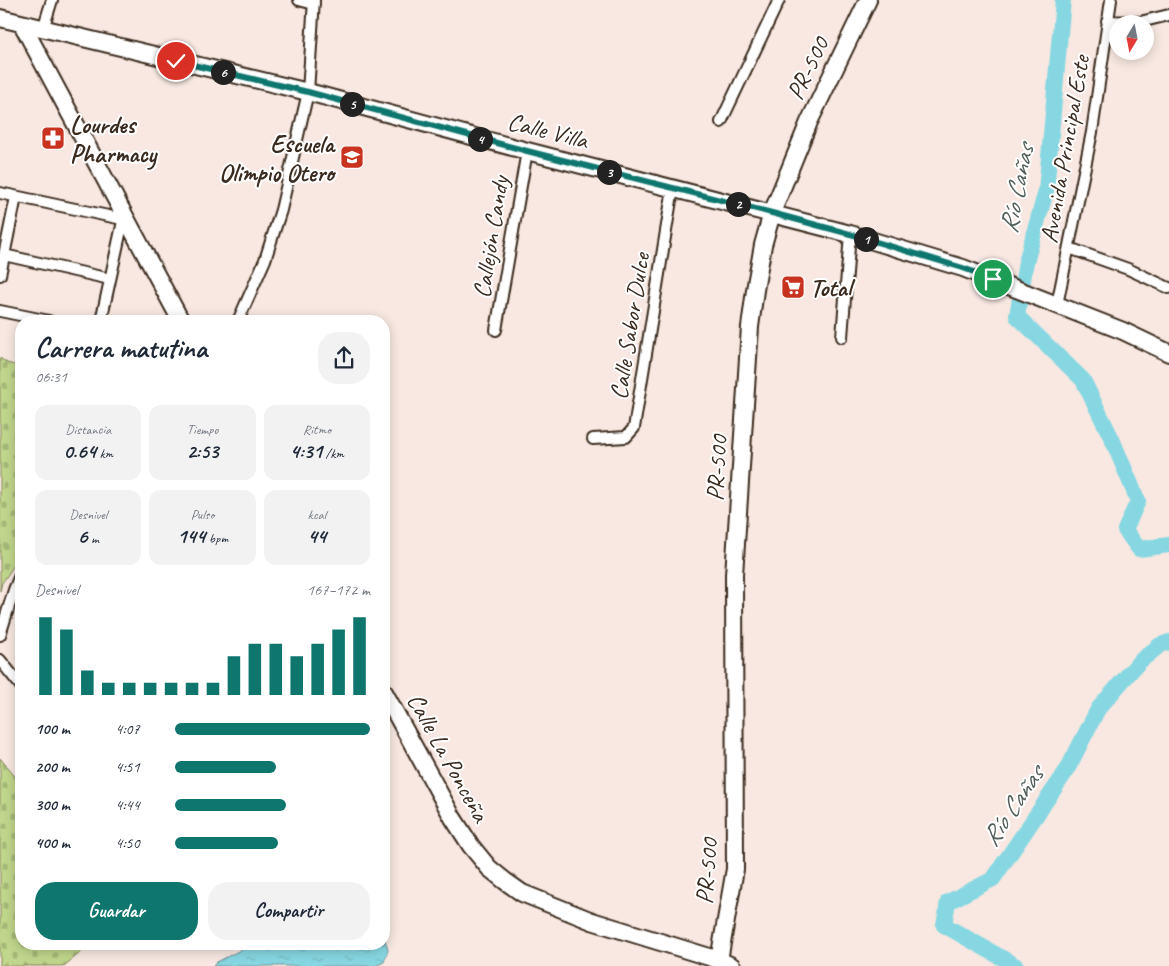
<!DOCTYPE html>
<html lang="es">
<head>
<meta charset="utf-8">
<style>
  :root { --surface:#fff; --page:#f2f2f3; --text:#1f2937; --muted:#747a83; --accent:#0f766e }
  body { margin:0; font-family:Caveat,sans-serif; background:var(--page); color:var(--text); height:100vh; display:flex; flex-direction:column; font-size:19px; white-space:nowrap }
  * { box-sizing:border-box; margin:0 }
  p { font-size:16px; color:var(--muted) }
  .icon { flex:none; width:28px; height:28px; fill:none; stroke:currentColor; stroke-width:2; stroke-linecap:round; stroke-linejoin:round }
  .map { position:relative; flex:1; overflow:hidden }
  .side { position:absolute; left:15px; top:315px; width:375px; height:635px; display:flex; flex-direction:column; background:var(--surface); border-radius:20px; box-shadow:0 2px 12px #0003 }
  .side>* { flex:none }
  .needle { width:32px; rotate:190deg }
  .tools { position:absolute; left:1109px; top:15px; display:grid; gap:10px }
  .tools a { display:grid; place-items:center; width:45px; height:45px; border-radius:50%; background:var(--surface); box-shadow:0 2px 12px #0003; font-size:25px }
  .pin { position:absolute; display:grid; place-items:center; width:42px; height:42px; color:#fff; margin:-21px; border:2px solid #fff; border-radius:50%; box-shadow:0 1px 5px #0007 }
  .km { position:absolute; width:25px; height:25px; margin:-12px; border-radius:50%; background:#222; color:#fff; font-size:14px; line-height:25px; text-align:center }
  .round { display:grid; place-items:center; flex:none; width:52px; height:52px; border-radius:20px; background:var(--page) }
  .summary { display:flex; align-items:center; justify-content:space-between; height:85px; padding:0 20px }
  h1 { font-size:28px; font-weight:700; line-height:38px }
  .stats { display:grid; grid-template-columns:repeat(3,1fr); gap:8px; height:85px; padding:5px 20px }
  .stats div { display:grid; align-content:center; border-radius:12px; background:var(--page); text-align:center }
  .stats b { font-size:21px; font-weight:700 }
  .stats small { font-size:14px; font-weight:400 }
  .stats p { font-size:14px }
  .chart { height:140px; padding:10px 20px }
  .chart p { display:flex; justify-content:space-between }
  .chart svg { width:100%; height:90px; margin-top:5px; stroke:var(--accent); stroke-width:6 }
  .primary-button { display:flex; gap:10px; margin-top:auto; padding:10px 20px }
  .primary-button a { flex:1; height:58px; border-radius:20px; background:var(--accent); color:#fff; font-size:20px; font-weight:700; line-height:58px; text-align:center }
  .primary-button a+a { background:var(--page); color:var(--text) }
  ul { padding:0 20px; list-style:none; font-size:16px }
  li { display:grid; grid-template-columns:80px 60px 1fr; align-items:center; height:38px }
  li i { height:12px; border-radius:6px; background:var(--accent) }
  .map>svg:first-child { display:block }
  .cemetery { fill:url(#cemetery-stones); stroke:#7e8055 }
  .water { fill:url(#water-ripples); stroke:#699294 }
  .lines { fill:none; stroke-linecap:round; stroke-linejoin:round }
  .river { stroke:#87d7e2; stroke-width:16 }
  .minor-casing { stroke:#3b2a1e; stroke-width:14 }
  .primary-casing { stroke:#3b2a1e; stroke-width:20 }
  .trunk-casing { stroke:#3b2a1e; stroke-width:20 }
  .minor { stroke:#fff; stroke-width:10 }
  .primary { stroke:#fff; stroke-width:16 }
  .trunk { stroke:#fff; stroke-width:16 }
  .route-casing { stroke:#fff; stroke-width:10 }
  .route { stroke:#0f766e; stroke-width:6 }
  .labels { text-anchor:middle; stroke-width:4; stroke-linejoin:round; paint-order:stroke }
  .street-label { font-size:25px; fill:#3b2a1e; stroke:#fff }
  .poi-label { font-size:25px; font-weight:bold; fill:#3b2a1e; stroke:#fff; text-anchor:start }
  .water-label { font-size:26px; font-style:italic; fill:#525e59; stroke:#fff }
</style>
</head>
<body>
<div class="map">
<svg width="1169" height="966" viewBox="0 0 1169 966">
  <defs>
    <pattern id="cemetery-stones" width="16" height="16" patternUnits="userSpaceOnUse" patternTransform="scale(1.25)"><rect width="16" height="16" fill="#c0d68c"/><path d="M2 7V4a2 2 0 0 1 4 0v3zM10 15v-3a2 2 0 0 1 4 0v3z" fill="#a6b878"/></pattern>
    <pattern id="water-ripples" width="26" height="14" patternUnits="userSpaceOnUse" patternTransform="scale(1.25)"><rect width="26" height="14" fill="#87d7e2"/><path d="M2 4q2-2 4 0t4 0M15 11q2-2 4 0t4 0" fill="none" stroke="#75b9c1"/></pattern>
  </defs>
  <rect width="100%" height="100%" fill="#f8e8e1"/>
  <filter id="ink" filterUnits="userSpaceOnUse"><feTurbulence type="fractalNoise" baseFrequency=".02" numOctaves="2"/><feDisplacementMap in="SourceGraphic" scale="10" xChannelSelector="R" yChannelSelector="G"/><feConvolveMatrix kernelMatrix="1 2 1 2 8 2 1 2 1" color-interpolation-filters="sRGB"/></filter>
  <g filter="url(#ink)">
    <path class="cemetery" d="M0,358L7,363L21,367V555L2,583L0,591Z
      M0,758L21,784V944H91L64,966H0Z"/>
    <path class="water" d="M384,936L388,950L384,962L375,966H213L217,962L252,944H384Z"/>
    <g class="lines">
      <path class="river" d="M1063,0L1046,191L1026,262L1017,316L1083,380L1112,439L1138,501L1125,530L1139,549L1169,545
        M1016,966L944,925L948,902L993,879L1067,770L1098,709L1139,662L1160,645L1169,642"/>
      <g class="minor-casing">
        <path id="minor" d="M299,0L314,4
          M1107,21L1140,22L1169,15
          M43,29L52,0
          M721,122L779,0
          M0,193L127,220
          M1069,248L1128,269L1169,288
          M4,255L110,279
          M0,275L16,197
          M1057,305L1092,132L1111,0
          M0,311L49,321
          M101,321L123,221
          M238,321L265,260L281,210L308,92L314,0
          M496,330L527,151
          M842,337L850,234
          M593,439L626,437L634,428L673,188
          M0,635L14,590L21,573
          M0,660L21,686"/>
      </g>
      <g class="primary-casing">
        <path id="primary" d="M0,18L308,92L527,151L850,234L963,268L1123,331L1169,353
          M22,24L181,321
          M384,692L453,818L471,846L489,868L505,881L522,893L592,921L719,960"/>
      </g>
      <g class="trunk-casing">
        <path id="trunk" d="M732,966L719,960L735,869L734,575L750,327L755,290L763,245L772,213L809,122L868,0"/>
      </g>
      <use href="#minor" class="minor"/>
      <use href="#primary" class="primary"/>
      <use href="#trunk" class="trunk"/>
    </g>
  </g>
  <g class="lines" filter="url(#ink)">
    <g class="route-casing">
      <path id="route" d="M176,61L308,92L527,151L772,213L850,234L963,268L993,279"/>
    </g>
    <use href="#route" class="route"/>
  </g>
  <defs>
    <g id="pharmacy-square" transform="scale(1.25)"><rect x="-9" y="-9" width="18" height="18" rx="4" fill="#c8321e" stroke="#fff"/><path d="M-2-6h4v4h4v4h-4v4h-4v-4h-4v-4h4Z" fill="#fff"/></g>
    <g id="school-square" transform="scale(1.25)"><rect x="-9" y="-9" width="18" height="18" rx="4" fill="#c8321e" stroke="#fff"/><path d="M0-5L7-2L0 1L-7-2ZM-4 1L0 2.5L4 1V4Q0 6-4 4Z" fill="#fff"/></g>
    <g id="supermarket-square" transform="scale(1.25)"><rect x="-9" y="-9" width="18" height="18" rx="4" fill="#c8321e" stroke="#fff"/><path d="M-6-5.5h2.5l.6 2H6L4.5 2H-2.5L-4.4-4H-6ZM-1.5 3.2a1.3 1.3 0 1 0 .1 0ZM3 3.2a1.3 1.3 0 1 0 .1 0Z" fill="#fff"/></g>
  </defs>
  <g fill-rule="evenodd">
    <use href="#pharmacy-square" x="53" y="138"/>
    <use href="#school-square" x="352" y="157"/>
    <use href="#supermarket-square" x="793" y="287"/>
  </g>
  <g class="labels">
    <g class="street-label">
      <text transform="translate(807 68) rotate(-64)" y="9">PR-500</text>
      <text transform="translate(548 130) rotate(14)" y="9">Calle Villa</text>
      <text transform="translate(1064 149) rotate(-80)" y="9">Avenida Principal Este</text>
      <text transform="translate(490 237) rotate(-81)" y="9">Callejón Candy</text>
      <text transform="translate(629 326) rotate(-81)" y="9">Calle Sabor Dulce</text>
      <text transform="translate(716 468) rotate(-86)" y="9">PR-500</text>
      <text transform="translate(449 757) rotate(61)" y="9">Calle La Ponceña</text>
      <text transform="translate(706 871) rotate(-85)" y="9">PR-500</text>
    </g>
    <g class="poi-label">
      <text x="70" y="133">Lourdes<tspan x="70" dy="29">Pharmacy</tspan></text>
      <text x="334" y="152" text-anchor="end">Escuela<tspan x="334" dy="29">Olimpio Otero</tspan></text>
      <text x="810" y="296">Total</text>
    </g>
    <g class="water-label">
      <text transform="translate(1016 189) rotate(-79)" y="9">Río Cañas</text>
      <text transform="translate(1012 806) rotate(-56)" y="9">Río Cañas</text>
    </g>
  </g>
</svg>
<div class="tools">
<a><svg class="needle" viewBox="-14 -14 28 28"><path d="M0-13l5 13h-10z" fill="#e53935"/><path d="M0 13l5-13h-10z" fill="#747a83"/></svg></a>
</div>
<div class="pin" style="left:993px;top:279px;background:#1e9e55"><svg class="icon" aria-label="arrive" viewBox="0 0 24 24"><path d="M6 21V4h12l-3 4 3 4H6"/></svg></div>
<div class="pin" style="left:176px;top:61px;background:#d93025"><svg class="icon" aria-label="check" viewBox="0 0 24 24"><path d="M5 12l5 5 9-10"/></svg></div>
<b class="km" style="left:866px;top:239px">1</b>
<b class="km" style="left:738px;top:204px">2</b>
<b class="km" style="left:609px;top:172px">3</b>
<b class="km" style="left:480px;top:139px">4</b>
<b class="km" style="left:352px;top:104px">5</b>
<b class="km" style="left:223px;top:72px">6</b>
<section class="side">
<div class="summary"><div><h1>Carrera matutina</h1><p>06:31</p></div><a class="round"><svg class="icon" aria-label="share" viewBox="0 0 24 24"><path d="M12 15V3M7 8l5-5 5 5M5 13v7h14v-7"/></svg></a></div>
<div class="stats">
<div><p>Distancia</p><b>0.64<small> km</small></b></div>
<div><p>Tiempo</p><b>2:53</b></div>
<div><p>Ritmo</p><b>4:31<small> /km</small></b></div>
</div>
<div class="stats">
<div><p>Desnivel</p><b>6<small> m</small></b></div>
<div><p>Pulso</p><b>144<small> bpm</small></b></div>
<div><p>kcal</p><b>44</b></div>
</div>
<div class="chart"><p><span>Desnivel</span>167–172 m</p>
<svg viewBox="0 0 160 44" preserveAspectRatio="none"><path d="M5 44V6M15 44V12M25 44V32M35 44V38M45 44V38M55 44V38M65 44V38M75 44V38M85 44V38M95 44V25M105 44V19M115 44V19M125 44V25M135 44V19M145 44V12M155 44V6"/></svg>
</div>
<ul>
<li><b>100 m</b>4:07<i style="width:100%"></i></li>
<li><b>200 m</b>4:51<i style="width:52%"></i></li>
<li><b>300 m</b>4:44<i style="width:57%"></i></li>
<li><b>400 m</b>4:50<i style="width:53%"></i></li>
</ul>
<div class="primary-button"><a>Guardar</a><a>Compartir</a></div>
</section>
</div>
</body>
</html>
